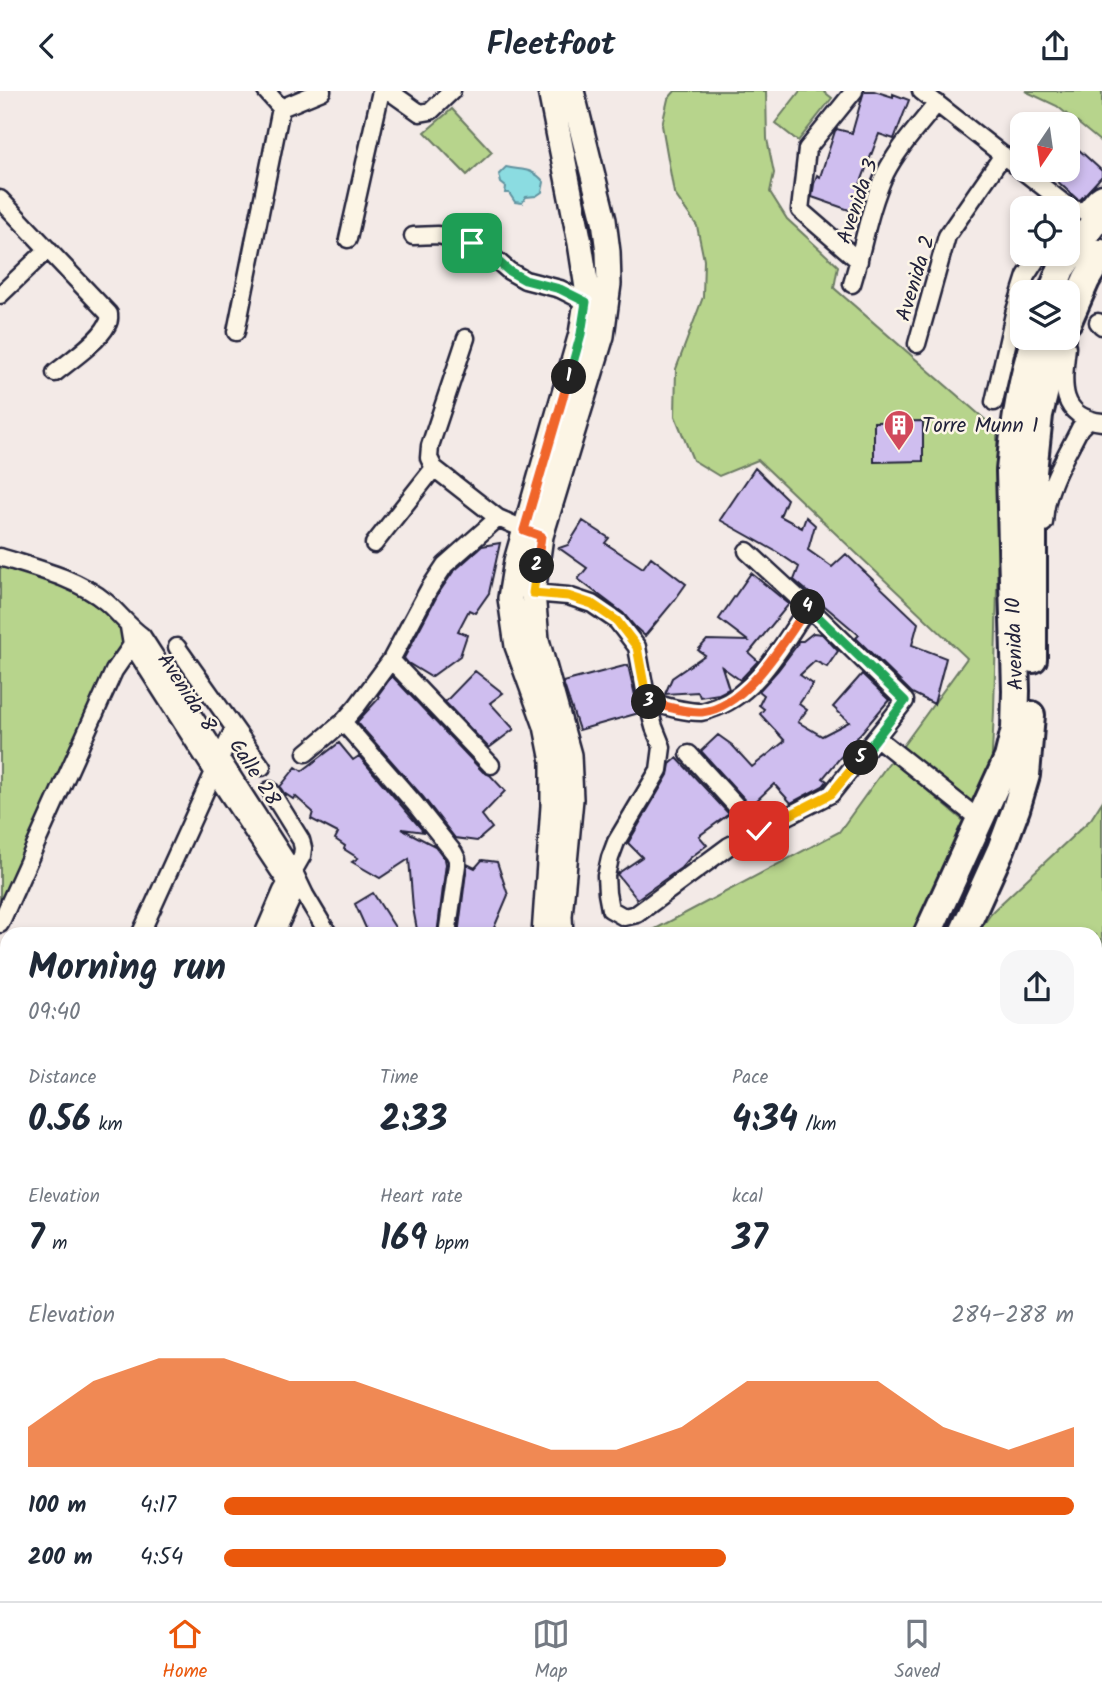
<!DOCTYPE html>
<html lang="en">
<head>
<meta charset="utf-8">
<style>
  :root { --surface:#fff; --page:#f6f6f7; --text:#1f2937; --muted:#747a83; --line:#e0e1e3; --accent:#ea580c }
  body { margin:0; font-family:Kalam,sans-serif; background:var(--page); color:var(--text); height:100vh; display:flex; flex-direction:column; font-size:26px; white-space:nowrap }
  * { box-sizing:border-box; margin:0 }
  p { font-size:23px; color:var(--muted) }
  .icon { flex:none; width:38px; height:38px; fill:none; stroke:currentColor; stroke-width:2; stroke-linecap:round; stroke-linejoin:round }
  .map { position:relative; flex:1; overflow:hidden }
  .sheet { position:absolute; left:0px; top:836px; width:1102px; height:674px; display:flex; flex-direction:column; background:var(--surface); border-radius:21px 21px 0 0; box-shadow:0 4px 10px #0003 }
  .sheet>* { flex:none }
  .needle { width:46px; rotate:193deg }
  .buttons { position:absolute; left:1010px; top:21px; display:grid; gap:14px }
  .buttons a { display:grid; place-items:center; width:70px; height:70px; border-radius:14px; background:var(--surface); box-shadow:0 4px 10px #0003; font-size:35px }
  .pin { position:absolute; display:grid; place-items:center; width:60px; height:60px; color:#fff; margin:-30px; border-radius:14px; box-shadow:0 4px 10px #0006 }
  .km { position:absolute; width:35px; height:35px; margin:-18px; border-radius:50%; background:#222; color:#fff; font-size:19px; line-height:35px; text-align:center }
  .round { display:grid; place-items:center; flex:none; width:74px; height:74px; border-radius:21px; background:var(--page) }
  .summary { display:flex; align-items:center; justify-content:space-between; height:119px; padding:0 28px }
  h1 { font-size:38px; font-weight:600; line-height:52px }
  .metrics { display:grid; grid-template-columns:repeat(3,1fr); gap:10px; height:119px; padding:7px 28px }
  .metrics div { display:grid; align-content:center }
  .metrics b { font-size:35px; font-weight:600 }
  .metrics small { font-size:19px; font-weight:400 }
  .metrics p { font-size:19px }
  .chart { height:196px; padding:14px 28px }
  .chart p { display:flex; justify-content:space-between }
  .chart svg { width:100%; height:126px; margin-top:7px; fill:var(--accent); opacity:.7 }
  ul { padding:0 28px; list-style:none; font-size:23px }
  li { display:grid; grid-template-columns:112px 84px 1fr; align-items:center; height:52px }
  li i { height:18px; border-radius:9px; background:var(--accent) }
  header { display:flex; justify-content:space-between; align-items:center; height:91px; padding:0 28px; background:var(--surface); font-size:32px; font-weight:600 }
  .tabs { display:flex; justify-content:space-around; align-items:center; height:98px; border-top:2px solid var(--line); background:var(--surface); font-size:19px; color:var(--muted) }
  .tabs a { display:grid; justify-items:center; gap:4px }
  .tabs .active { color:var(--accent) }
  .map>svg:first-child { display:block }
  .built { fill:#e8dde9 }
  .green { fill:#b7d48c; stroke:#6c7b64; stroke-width:2 }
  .water { fill:#8bdce1; stroke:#61929f; stroke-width:2 }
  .building { fill:#cfbeef; stroke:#22223b; stroke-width:2 }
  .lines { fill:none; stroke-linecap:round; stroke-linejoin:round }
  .minor-casing { stroke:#22223b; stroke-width:21 }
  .secondary-casing { stroke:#22223b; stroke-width:28 }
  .primary-casing { stroke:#22223b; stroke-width:32 }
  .minor { stroke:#fcf5e5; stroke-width:16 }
  .secondary { stroke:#fcf5e5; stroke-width:23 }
  .primary { stroke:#fcf5e5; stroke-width:26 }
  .split-1-casing { stroke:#fff; stroke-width:14 }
  .split-2-casing { stroke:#fff; stroke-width:14 }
  .split-3-casing { stroke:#fff; stroke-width:14 }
  .split-4-casing { stroke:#fff; stroke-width:14 }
  .split-5-casing { stroke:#fff; stroke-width:14 }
  .split-6-casing { stroke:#fff; stroke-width:14 }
  .split-1 { stroke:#22a559; stroke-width:9 }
  .split-2 { stroke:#f0652b; stroke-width:9 }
  .split-3 { stroke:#f5b400; stroke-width:9 }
  .split-4 { stroke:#f0652b; stroke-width:9 }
  .split-5 { stroke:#22a559; stroke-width:9 }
  .split-6 { stroke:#f5b400; stroke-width:9 }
  .labels { text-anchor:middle; stroke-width:5; stroke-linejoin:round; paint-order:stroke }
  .street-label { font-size:21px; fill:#22223b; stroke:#fcf5e5 }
  .poi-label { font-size:21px; fill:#22223b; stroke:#fcf5e5; text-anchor:start }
</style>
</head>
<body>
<header><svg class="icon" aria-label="back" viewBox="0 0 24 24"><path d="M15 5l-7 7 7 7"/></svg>Fleetfoot<svg class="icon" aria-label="share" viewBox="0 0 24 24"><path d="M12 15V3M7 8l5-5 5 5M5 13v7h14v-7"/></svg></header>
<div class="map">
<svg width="1102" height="1510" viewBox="0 0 1102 1510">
  <rect width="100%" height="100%" fill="#f3eae7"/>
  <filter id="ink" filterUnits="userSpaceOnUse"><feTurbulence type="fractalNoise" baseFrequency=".0143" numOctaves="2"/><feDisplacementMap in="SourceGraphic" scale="14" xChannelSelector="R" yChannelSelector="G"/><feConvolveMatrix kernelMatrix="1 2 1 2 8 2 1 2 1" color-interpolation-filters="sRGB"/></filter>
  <g filter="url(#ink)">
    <path class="built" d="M7,1489V1503H91L98,1510H0V1493Z"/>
    <path class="green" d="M675,0H766L767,48L774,82L770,101L787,128L838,175L834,197L997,339L998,455L994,620L991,683L977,719L900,659L967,567L758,369L719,385L693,369L675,325L676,278L703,206L704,169L697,135L674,102L662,34L668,8Z
      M800,0H823L832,7L798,50L775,32Z
      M1025,0H1102V52L1057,15Z
      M452,18L492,61L467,84L425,41Z
      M0,474C35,485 86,501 112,528C118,534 123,543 128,550L0,820Z
      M891,669L972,737L916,843L644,844L839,741Z
      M1102,711V1090L1096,1086V844H976L993,820L1091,728Z
      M1102,1092V1278L1096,1281V1109Z
      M7,1208V1246L0,1247V1209Z"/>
    <path class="water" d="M506,76C521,80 532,76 544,91L542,101L536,105L526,106L522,112L515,111L509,102H505L506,96L501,92L499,83Z"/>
    <path class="building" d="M864,0H874L893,6V3L909,9L894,48L879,43L858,99H859L852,120L812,106L814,93L817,84L820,86L835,40L837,38L852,42Z
      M1077,57L1102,80V85L1080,109L1077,108L1045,79H1068V66Z
      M923,330V370L874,371V331Z
      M755,377L787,408L780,425L802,437L806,426L815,434L808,459L832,476L846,463L918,532L912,554L946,567L934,613L912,602L856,547L859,544L794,489L799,476L777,461L720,429Z
      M583,430L609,447L605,452L643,477L651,466L686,493L674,510L645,545L635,536L623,522L578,488L587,477L559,457L568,454Z
      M500,452L489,502L475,522L469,519L458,540L467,544L460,565L431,586L408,572L404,567L438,503L453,481L482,455Z
      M751,482L789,513L749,562L758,570L740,589L722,576L729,598L719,603L700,606L698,601L665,603L672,587L705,564L698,559L707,549L748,550L719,528Z
      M813,542L822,543L838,560L827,576L815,570L800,584L813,593L799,613L807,619L798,631L822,645L849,631L833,616L862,583L889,609L823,687L827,690L823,695L791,712L774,693L751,715L701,660L718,644L732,654L752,676L785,650L760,623L764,618L759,614L764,604L759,600L778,579L797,554L798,550H803Z
      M628,574L639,622L579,639L563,591Z
      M475,580L503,602L490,612L514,638L489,657L445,611Z
      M392,585L483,681L490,684L505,700L482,724L492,737L477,750L455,747L423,706L357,631L380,606L378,604Z
      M339,652L353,669L359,665L424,741L402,738L435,755L445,768L446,773L437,844H418L413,817L409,768L380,787L352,771L358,767L344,758L345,755L335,748L338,742L311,728L313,721L295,705L293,708L284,702L280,696L296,676L302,680Z
      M677,667L729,723L699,745L707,754L690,767L681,777L637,808L617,783L642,766L628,752L668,684L670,673Z
      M482,769L497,771L508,804L491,844H458L467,773L475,777Z
      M373,802L400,844H369L355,813Z"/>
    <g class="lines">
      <g class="minor-casing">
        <path id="minor" d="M266,0L281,17
          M389,0L420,22L431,20L452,0
          M854,0L807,58L800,119L859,170
          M921,0L1070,117L1083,120C1091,115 1093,105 1102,102
          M281,17L322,0
          M0,108L109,223C109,229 110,229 107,234C99,250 70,270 55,282
          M413,145L438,144L472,152L487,161L509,180L525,189L560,198L586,211
          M348,148L381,0
          M852,193C863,157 869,117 885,83C898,57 919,35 937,12
          M0,204L48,158
          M1098,231L1102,235
          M236,241L281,17
          M466,247L430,355L429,367L434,377L498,427L533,442
          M917,253L947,145L1003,64
          M1067,256C1063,291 1057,326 1102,331
          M994,311L1014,223L1026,185L1040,163
          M1044,432C1045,397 1065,367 1080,337L1088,329
          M374,453L434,377
          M0,466C35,477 77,487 106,511C119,522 128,535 142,545L294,781L305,804L329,844
          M533,502L568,505L592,513L617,530L637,556L647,610L654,636L662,656L659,679L616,751L610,767L606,785L607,802L610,818L624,826L637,823L729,755L831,703L905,610L824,531L747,460
          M129,536L132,554L214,682L287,792L296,799L304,804
          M177,556L262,676
          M391,569L491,674
          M647,610C665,615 683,621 701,621C706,620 712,618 717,616C760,599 783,552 808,516
          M343,631L415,713L454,762L457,768V774L447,844
          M877,647L980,729
          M306,662L343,631L357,615L391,569L429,498L445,474L498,427
          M689,663L759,740
          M0,833L114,580L132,554L137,549
          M140,844L234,637
          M263,844L282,800L302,765L303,757L301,749L270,699
          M275,844L299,792
          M0,1087L7,1085
          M0,1205L7,1203
          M0,1251L7,1249
          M232,1503L239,1510
          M292,1510L294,1503
          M491,1510L497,1503"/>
      </g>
      <g class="secondary-casing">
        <path id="secondary" d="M544,844L553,715V670L546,635L517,555L510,507L516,470L581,243L586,211L587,197L580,152L550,0
          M561,844L560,825L571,708L569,664L537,549L533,502L541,445L602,245L609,193L608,161L604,129L572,0"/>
      </g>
      <g class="primary-casing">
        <path id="primary" d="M1052,201L1061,178L1102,120
          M1068,230L1086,189L1102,162
          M1033,568V381L1039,324L1051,275L1061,247
          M927,844L1008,667L1015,638L1016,600L1010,380C1014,335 1021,290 1035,247
          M962,844L1001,758L1016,718L1026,684L1031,624
          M0,1441L7,1438
          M0,1464L7,1459
          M760,1503L772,1510
          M823,1503L834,1510"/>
      </g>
      <use href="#minor" class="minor"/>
      <use href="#secondary" class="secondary"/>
      <use href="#primary" class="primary"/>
    </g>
  </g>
  <g class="lines" filter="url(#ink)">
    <g class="split-1-casing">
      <path id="split-1" d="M472,152L487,161L509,180L525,189L560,198L586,211L581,243L569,286"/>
    </g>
    <g class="split-2-casing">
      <path id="split-2" d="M537,475L541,445L524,439L569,286"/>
    </g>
    <g class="split-3-casing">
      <path id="split-3" d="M537,475L533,502L568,505L592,513L617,530L637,556L647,610L649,611"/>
    </g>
    <g class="split-4-casing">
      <path id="split-4" d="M649,611C666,615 684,622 702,621C746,617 785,549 808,516"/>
    </g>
    <g class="split-5-casing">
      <path id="split-5" d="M808,516L905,610L861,667"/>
    </g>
    <g class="split-6-casing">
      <path id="split-6" d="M759,740L831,703L861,667"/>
    </g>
    <use href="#split-1" class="split-1"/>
    <use href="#split-2" class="split-2"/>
    <use href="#split-3" class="split-3"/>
    <use href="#split-4" class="split-4"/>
    <use href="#split-5" class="split-5"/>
    <use href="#split-6" class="split-6"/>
  </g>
  <defs>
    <g id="building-pin" transform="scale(1.575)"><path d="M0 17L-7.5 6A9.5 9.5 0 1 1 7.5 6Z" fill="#d1495b" stroke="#fcf5e5"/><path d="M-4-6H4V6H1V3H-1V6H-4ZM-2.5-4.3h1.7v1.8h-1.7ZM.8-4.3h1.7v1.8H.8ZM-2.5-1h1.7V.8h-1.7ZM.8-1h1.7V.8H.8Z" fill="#fff"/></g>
  </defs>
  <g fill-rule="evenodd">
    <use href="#building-pin" x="899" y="334"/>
  </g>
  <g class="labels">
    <g class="street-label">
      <text transform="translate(857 110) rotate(-71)" y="7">Avenida 3</text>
      <text transform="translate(915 187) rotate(-73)" y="7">Avenida 2</text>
      <text transform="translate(1014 553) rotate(-92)" y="7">Avenida 10</text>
      <text transform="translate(187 601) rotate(57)" y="7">Avenida 8</text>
      <text transform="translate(255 681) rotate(57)" y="7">Calle 28</text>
    </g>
    <g class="poi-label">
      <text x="922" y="341">Torre Munn 1</text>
    </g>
  </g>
</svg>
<div class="buttons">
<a><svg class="needle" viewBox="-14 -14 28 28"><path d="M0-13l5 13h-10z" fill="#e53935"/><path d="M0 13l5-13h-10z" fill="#747a83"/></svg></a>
<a><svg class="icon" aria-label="locate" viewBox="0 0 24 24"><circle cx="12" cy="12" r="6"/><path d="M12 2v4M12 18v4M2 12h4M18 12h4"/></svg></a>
<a><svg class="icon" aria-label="layers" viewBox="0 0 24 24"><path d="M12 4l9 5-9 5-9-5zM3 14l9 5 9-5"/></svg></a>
</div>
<div class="pin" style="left:472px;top:152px;background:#1e9e55"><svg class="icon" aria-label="arrive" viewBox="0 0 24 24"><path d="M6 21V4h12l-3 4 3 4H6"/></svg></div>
<div class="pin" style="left:759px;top:740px;background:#d93025"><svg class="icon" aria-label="check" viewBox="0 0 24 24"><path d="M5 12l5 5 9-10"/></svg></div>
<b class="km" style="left:569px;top:286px">1</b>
<b class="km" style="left:537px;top:475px">2</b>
<b class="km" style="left:649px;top:611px">3</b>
<b class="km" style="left:808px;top:516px">4</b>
<b class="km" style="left:861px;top:667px">5</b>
<section class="sheet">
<div class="summary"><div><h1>Morning run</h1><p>09:40</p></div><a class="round"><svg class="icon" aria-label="share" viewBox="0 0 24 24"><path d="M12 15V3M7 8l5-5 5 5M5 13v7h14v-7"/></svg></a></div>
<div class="metrics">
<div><p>Distance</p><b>0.56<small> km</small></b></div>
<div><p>Time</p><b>2:33</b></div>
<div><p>Pace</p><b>4:34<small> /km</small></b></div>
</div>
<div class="metrics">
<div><p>Elevation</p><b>7<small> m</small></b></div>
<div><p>Heart rate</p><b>169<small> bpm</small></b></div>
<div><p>kcal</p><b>37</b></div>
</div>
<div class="chart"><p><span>Elevation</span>284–288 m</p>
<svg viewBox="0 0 160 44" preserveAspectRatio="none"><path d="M0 44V30L10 14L20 6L30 6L40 14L50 14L60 22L70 30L80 38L90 38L100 30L110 14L120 14L130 14L140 30L150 38L160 30V44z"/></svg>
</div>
<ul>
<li><b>100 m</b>4:17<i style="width:100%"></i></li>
<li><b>200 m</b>4:54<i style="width:59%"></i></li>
</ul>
</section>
</div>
<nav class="tabs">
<a class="active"><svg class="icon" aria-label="home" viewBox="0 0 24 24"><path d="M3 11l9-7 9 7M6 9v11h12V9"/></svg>Home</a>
<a><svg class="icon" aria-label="map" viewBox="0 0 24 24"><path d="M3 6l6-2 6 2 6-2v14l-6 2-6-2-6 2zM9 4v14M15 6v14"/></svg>Map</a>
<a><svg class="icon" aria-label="saved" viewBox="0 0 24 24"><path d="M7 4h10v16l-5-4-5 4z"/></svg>Saved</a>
</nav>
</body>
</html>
